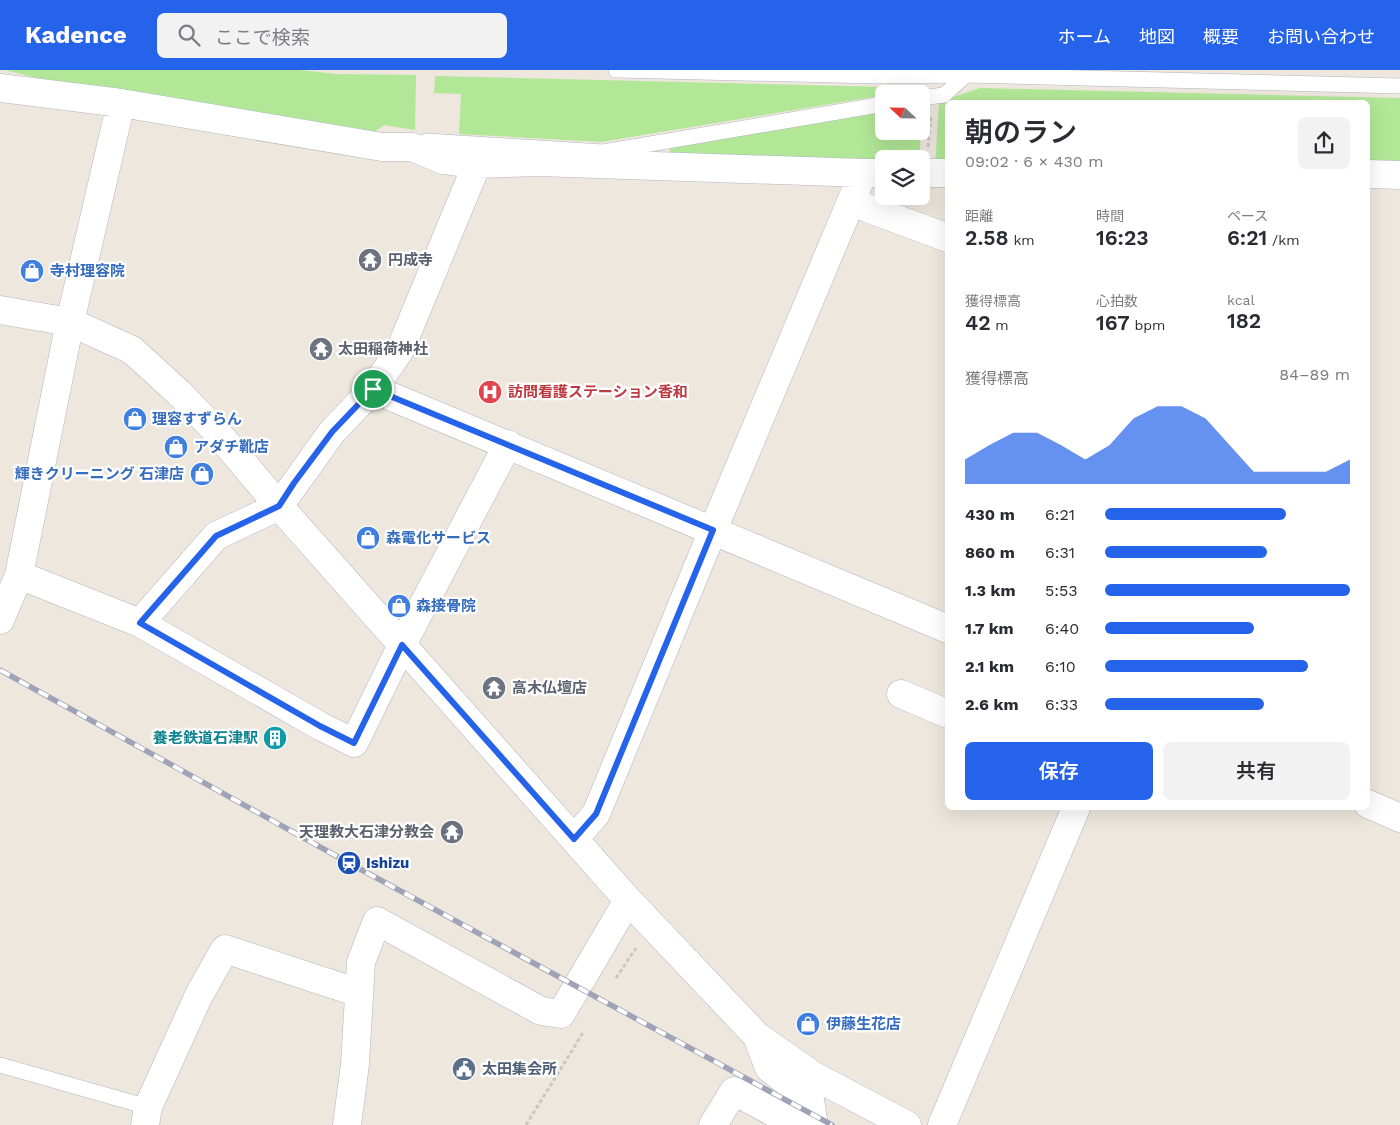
<!DOCTYPE html>
<html lang="ja">
<head>
<meta charset="utf-8">
<style>
  :root { --surface:#fff; --page:#f2f2f3; --text:#2b2b33; --muted:#7c7c81; --accent:#2563eb }
  body { margin:0; font-family:"Work Sans","Noto Sans JP",sans-serif; background:var(--page); color:var(--text); height:100vh; display:flex; flex-direction:column; font-size:19px; white-space:nowrap }
  * { box-sizing:border-box; margin:0 }
  p { font-size:16px; color:var(--muted) }
  .icon { flex:none; width:28px; height:28px; fill:none; stroke:currentColor; stroke-width:2; stroke-linecap:round; stroke-linejoin:round }
  .map { position:relative; flex:1; overflow:hidden }
  .drawer { position:absolute; left:945px; top:30px; width:425px; height:710px; display:flex; flex-direction:column; background:var(--surface); border-radius:8px; box-shadow:0 5px 20px #0002 }
  .drawer>* { flex:none }
  .needle { width:32px; rotate:292deg }
  .tools { position:absolute; left:875px; top:15px; display:grid; gap:10px }
  .tools a { display:grid; place-items:center; width:55px; height:55px; border-radius:8px; background:var(--surface); box-shadow:0 5px 20px #0002; font-size:25px }
  .pin { position:absolute; display:grid; place-items:center; width:42px; height:42px; color:#fff; margin:-21px; border:2px solid #fff; border-radius:50%; box-shadow:0 1px 5px #0007 }
  .round { display:grid; place-items:center; flex:none; width:52px; height:52px; border-radius:8px; background:var(--page) }
  .overview { display:flex; align-items:center; justify-content:space-between; height:85px; padding:0 20px }
  h1 { font-size:28px; font-weight:600; line-height:38px }
  .metrics { display:grid; grid-template-columns:repeat(3,1fr); gap:8px; height:85px; padding:5px 20px }
  .metrics div { display:grid; align-content:center }
  .metrics b { font-size:21px; font-weight:600 }
  .metrics small { font-size:14px; font-weight:400 }
  .metrics p { font-size:14px }
  .chart { height:140px; padding:10px 20px }
  .chart p { display:flex; justify-content:space-between }
  .chart svg { width:100%; height:90px; margin-top:5px; fill:var(--accent); opacity:.7 }
  .action { display:flex; gap:10px; margin-top:auto; padding:10px 20px }
  .action a { flex:1; height:58px; border-radius:8px; background:var(--accent); color:#fff; font-size:20px; font-weight:600; line-height:58px; text-align:center }
  .action a+a { background:var(--page); color:var(--text) }
  ul { padding:0 20px; list-style:none; font-size:16px }
  li { display:grid; grid-template-columns:80px 60px 1fr; align-items:center; height:38px }
  li i { height:12px; border-radius:6px; background:var(--accent) }
  header { display:flex; align-items:center; gap:30px; box-sizing:border-box; height:70px; padding:0 25px; background:var(--accent); color:#fff }
  header strong { font-size:24px }
  nav { display:flex; gap:28px; margin-inline-start:auto; font-size:18px }
  .search { width:350px; height:45px; background:var(--page); display:flex; align-items:center; gap:12px; box-sizing:border-box; padding:0 18px; border-radius:8px; color:var(--muted); font-size:19px }
  .map>svg:first-child { display:block }
  .green { fill:#b2e797 }
  .lines { fill:none; stroke-linecap:round; stroke-linejoin:round }
  .lane-casing { stroke:#b1b4c0; stroke-width:16 }
  .street-casing { stroke:#b1b4c0; stroke-width:29 }
  .path { stroke:#c8c8c8; stroke-width:3; stroke-dasharray:4 2.5; stroke-linecap:butt }
  .lane { stroke:#fff; stroke-width:15 }
  .street { stroke:#fff; stroke-width:28 }
  .rail-casing { stroke:#9fa3b7; stroke-width:5.5 }
  .rail { stroke:#fff; stroke-width:4; stroke-dasharray:11; stroke-linecap:butt }
  .route-casing { stroke:#fff; stroke-width:10 }
  .route { stroke:#2563eb; stroke-width:6 }
  .labels { text-anchor:middle; stroke-width:4.5; stroke-linejoin:round; paint-order:stroke }
  .worship-label { font-size:15px; font-weight:bold; fill:#5b616d; stroke:#fff; text-anchor:start }
  .shop-label { font-size:15px; font-weight:bold; fill:#366cbe; stroke:#fff; text-anchor:start }
  .health-label { font-size:15px; font-weight:bold; fill:#be3a42; stroke:#fff; text-anchor:start }
  .culture-label { font-size:15px; font-weight:bold; fill:#0d838f; stroke:#fff; text-anchor:end }
  .transit-label { font-size:15px; font-weight:bold; fill:#164399; stroke:#fff; text-anchor:start }
  .service-label { font-size:15px; font-weight:bold; fill:#4e5e75; stroke:#fff; text-anchor:start }
</style>
</head>
<body>
<header>
<strong>Kadence</strong>
<div class="search"><svg class="icon" aria-label="search" viewBox="0 0 24 24"><circle cx="10" cy="10" r="6"/><path d="M15 15l6 6"/></svg>ここで検索</div>
<nav><a>ホーム</a><a>地図</a><a>概要</a><a>お問い合わせ</a></nav>
</header>
<div class="map">
<svg width="1400" height="1055" viewBox="0 0 1400 1055">
  <rect width="100%" height="100%" fill="#eee7dd"/>
  <path class="green" d="M5,0H300L337,4L416,5L415,60L384,55L369,66L56,13Z
    M435,6L927,18L601,72L459,64L461,24L434,23Z
    M980,18L1400,28V97L1368,96V32H948L947,96H935L939,32Z
    M884,41V61H920V89H884V96L669,88L670,76Z"/>
  <g class="lines">
    <g class="lane-casing">
      <path id="lane" d="M616,0L878,6L966,5L1400,16
        M921,28L944,25L966,5
        M416,76L427,71L603,82L884,34
        M0,995L148,1037"/>
    </g>
    <g class="street-casing">
      <path id="street" d="M0,18L121,33L382,77H412L443,90L477,94L538,92L863,103
        M921,103H948
        M1368,104L1400,105
        M851,132L948,168
        M0,240L70,252L132,280L179,323L215,360L279,436L628,830L757,966L814,1006L907,1055
        M373,319L948,559
        M19,505L140,553L320,656L354,673L402,575L508,374
        M0,550L19,505L70,252L121,33
        M140,553L216,466L279,436L332,362L373,319L400,280L477,94
        M901,624L948,644
        M1368,734L1400,748
        M574,769L596,744L713,460L863,103H884
        M757,966L769,998L810,1030L814,1055
        M145,1055L148,1037L199,925L225,879L359,923
        M347,1055L355,994L361,892L377,851L541,941L561,944L628,830
        M713,1055L734,1021L797,1055
        M942,1055L1076,738"/>
    </g>
    <path class="path" d="M928,77L931,46
      M616,908L636,878
      M526,1055L584,961"/>
    <use href="#lane" class="lane"/>
    <use href="#street" class="street"/>
    <g class="rail-casing">
      <path id="rail" d="M0,600L349,793L832,1055"/>
    </g>
    <use href="#rail" class="rail"/>
  </g>
  <g class="lines">
    <g class="route-casing">
      <path id="route" d="M373,319L713,460L596,744L574,769L402,575L354,673L320,656L140,553L216,466L279,436L294,413L332,362Z"/>
    </g>
    <use href="#route" class="route"/>
  </g>
  <defs>
    <g id="temple-disc" transform="scale(1.25)"><circle r="9.5" fill="#6b7280" stroke="#fff"/><path d="M0-6L5-2H3V0L6.5 2.5H4V6H1.5V3h-3V6H-4V2.5H-6.5L-3 0V-2H-5Z" fill="#fff"/></g>
    <g id="shop-disc" transform="scale(1.25)"><circle r="9.5" fill="#3f7fe0" stroke="#fff"/><path d="M-5-2.5h2.3a2.7 3.5 0 0 1 5.4 0H5L5.5 6h-11ZM-1.5-2.5h3a1.5 2.3 0 0 0-3 0Z" fill="#fff"/></g>
    <g id="hospital-disc" transform="scale(1.25)"><circle r="9.5" fill="#e0444e" stroke="#fff"/><path d="M-5-5h3v3.5h4V-5h3V5h-3V1.5h-4V5h-3Z" fill="#fff"/></g>
    <g id="building-disc" transform="scale(1.25)"><circle r="9.5" fill="#0f9aa8" stroke="#fff"/><path d="M-4-6H4V6H1V3H-1V6H-4ZM-2.5-4.3h1.7v1.8h-1.7ZM.8-4.3h1.7v1.8H.8ZM-2.5-1h1.7V.8h-1.7ZM.8-1h1.7V.8H.8Z" fill="#fff"/></g>
    <g id="station-disc" transform="scale(1.25)"><circle r="9.5" fill="#1a4fb4" stroke="#fff"/><path d="M-3-6H3Q5-6 5-4V2Q5 4 3 4L4.5 6H3L1.5 4h-3L-3 6H-4.5L-3 4Q-5 4-5 2V-4Q-5-6-3-6ZM-3.5-4v3h7v-3ZM-3.5 1v1.5H-2V1ZM2 1v1.5H3.5V1Z" fill="#fff"/></g>
    <g id="civic-disc" transform="scale(1.25)"><circle r="9.5" fill="#5c6f8a" stroke="#fff"/><path d="M-.6-6.5H3V-4.5H.6V-3L4-1V1h2V6H-6V1h2V-1L-.6-3ZM-1.2 2.5V6h2.4V2.5Z" fill="#fff"/></g>
  </defs>
  <g fill-rule="evenodd">
    <use href="#temple-disc" x="370" y="190"/>
    <use href="#shop-disc" x="32" y="201"/>
    <use href="#temple-disc" x="321" y="279"/>
    <use href="#hospital-disc" x="490" y="322"/>
    <use href="#shop-disc" x="135" y="349"/>
    <use href="#shop-disc" x="176" y="377"/>
    <use href="#shop-disc" x="202" y="404"/>
    <use href="#shop-disc" x="368" y="468"/>
    <use href="#shop-disc" x="399" y="536"/>
    <use href="#temple-disc" x="494" y="618"/>
    <use href="#building-disc" x="275" y="668"/>
    <use href="#temple-disc" x="452" y="762"/>
    <use href="#station-disc" x="349" y="793"/>
    <use href="#shop-disc" x="808" y="954"/>
    <use href="#civic-disc" x="464" y="999"/>
  </g>
  <g class="labels">
    <g class="worship-label">
      <text x="388" y="195">円成寺</text>
      <text x="338" y="284">太田稲荷神社</text>
      <text x="512" y="623">高木仏壇店</text>
      <text x="434" y="767" text-anchor="end">天理教大石津分教会</text>
    </g>
    <g class="shop-label">
      <text x="50" y="206">寺村理容院</text>
      <text x="152" y="354">理容すずらん</text>
      <text x="194" y="382">アダチ靴店</text>
      <text x="184" y="409" text-anchor="end">輝きクリーニング 石津店</text>
      <text x="386" y="473">森電化サービス</text>
      <text x="416" y="541">森接骨院</text>
      <text x="826" y="959">伊藤生花店</text>
    </g>
    <g class="health-label">
      <text x="508" y="327">訪問看護ステーション香和</text>
    </g>
    <g class="culture-label">
      <text x="258" y="673">養老鉄道石津駅</text>
    </g>
    <g class="transit-label">
      <text x="366" y="798">Ishizu</text>
    </g>
    <g class="service-label">
      <text x="482" y="1004">太田集会所</text>
    </g>
  </g>
</svg>
<div class="tools">
<a><svg class="needle" viewBox="-14 -14 28 28"><path d="M0-13l5 13h-10z" fill="#e53935"/><path d="M0 13l5-13h-10z" fill="#7c7c81"/></svg></a>
<a><svg class="icon" aria-label="layers" viewBox="0 0 24 24"><path d="M12 4l9 5-9 5-9-5zM3 14l9 5 9-5"/></svg></a>
</div>
<div class="pin" style="left:373px;top:319px;background:#1e9e55"><svg class="icon" aria-label="arrive" viewBox="0 0 24 24"><path d="M6 21V4h12l-3 4 3 4H6"/></svg></div>
<section class="drawer">
<div class="overview"><div><h1>朝のラン</h1><p>09:02 · 6 × 430 m</p></div><a class="round"><svg class="icon" aria-label="share" viewBox="0 0 24 24"><path d="M12 15V3M7 8l5-5 5 5M5 13v7h14v-7"/></svg></a></div>
<div class="metrics">
<div><p>距離</p><b>2.58<small> km</small></b></div>
<div><p>時間</p><b>16:23</b></div>
<div><p>ペース</p><b>6:21<small> /km</small></b></div>
</div>
<div class="metrics">
<div><p>獲得標高</p><b>42<small> m</small></b></div>
<div><p>心拍数</p><b>167<small> bpm</small></b></div>
<div><p>kcal</p><b>182</b></div>
</div>
<div class="chart"><p><span>獲得標高</span>84–89 m</p>
<svg viewBox="0 0 160 44" preserveAspectRatio="none"><path d="M0 44V32L10 25L20 19L30 19L40 25L50 32L60 25L70 12L80 6L90 6L100 12L110 25L120 38L130 38L140 38L150 38L160 32V44z"/></svg>
</div>
<ul>
<li><b>430 m</b>6:21<i style="width:74%"></i></li>
<li><b>860 m</b>6:31<i style="width:66%"></i></li>
<li><b>1.3 km</b>5:53<i style="width:100%"></i></li>
<li><b>1.7 km</b>6:40<i style="width:61%"></i></li>
<li><b>2.1 km</b>6:10<i style="width:83%"></i></li>
<li><b>2.6 km</b>6:33<i style="width:65%"></i></li>
</ul>
<div class="action"><a>保存</a><a>共有</a></div>
</section>
</div>
</body>
</html>
